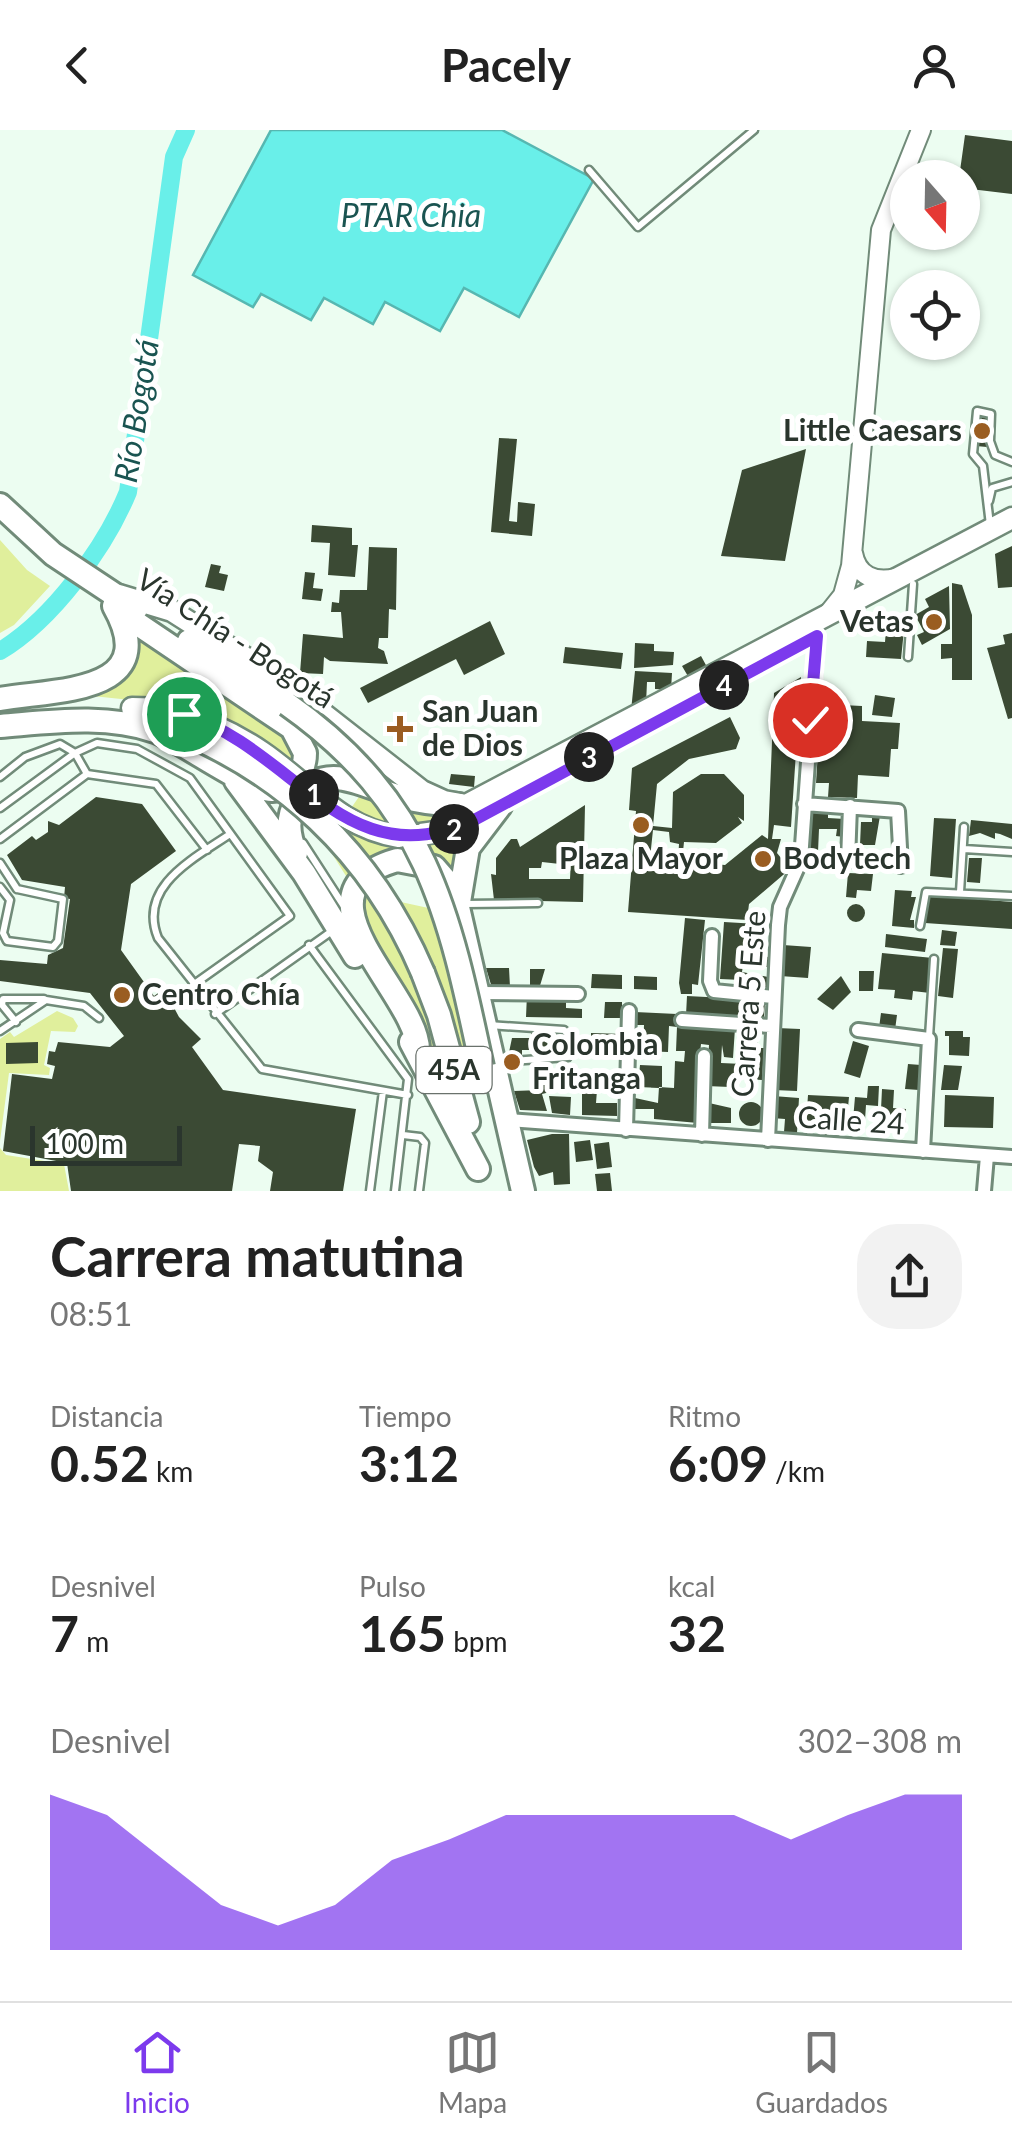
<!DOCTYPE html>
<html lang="es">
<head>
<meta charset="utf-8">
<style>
  :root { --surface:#fff; --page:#f2f2f2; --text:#222; --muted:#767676; --line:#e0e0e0; --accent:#7c3aed }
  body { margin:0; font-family:Lato,sans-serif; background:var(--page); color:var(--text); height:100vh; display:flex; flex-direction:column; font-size:38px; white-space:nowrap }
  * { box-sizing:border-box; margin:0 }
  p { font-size:32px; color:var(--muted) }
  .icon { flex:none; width:55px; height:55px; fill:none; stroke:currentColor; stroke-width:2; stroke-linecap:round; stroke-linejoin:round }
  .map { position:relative; height:1061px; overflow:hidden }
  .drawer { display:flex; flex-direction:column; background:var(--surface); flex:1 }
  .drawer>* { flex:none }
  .needle { width:65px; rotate:160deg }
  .tools { position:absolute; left:890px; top:30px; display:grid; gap:20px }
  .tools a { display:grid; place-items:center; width:90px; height:90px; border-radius:50%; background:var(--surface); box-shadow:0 2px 8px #0004; font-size:50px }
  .scale { position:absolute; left:30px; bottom:25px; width:152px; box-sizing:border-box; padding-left:10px; border:5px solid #2a352d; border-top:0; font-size:28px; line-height:35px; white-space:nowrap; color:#2a352d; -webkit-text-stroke:8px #fff; paint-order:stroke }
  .pin { position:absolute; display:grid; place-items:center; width:85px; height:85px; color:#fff; margin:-42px; border:5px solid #fff; border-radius:50%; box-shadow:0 2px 10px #0007 }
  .km { position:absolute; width:50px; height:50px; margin:-25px; border-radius:50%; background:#222; color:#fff; font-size:28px; line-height:50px; text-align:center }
  .round { display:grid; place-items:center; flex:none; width:105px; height:105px; border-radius:40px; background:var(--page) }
  .head { display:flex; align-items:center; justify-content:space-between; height:170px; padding:0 50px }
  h1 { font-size:55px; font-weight:700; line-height:75px }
  .figures { display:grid; grid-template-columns:repeat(3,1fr); gap:15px; height:170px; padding:10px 50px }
  .figures div { display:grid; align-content:center }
  .figures b { font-size:50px; font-weight:700 }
  .figures small { font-size:28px; font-weight:400 }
  .figures p { font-size:28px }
  .chart { height:280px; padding:20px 50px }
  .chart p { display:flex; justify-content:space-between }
  .chart svg { width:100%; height:180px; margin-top:10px; fill:var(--accent); opacity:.7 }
  header { display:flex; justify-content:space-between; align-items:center; height:130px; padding:0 50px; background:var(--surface); font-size:45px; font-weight:700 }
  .tab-bar { display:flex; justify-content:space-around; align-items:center; height:140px; border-top:2px solid var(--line); background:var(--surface); font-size:28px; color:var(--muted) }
  .tab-bar a { display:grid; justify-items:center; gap:5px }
  .tab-bar .active { color:var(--accent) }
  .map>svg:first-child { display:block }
  .green { fill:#e0ef9c }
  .water { fill:#69efe9; stroke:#56b7b1; stroke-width:2.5 }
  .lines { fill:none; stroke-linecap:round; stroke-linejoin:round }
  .river { stroke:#69efe9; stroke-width:18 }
  .building { fill:#3b4a34; fill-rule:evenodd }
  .lane-casing { stroke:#718b79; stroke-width:11 }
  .street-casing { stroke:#718b79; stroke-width:18 }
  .secondary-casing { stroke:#718b79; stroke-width:22 }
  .primary-casing { stroke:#718b79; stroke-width:25 }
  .highway-casing { stroke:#718b79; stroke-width:28 }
  .lane { stroke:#fff; stroke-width:6 }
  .street { stroke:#fff; stroke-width:12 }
  .secondary { stroke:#fff; stroke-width:18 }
  .primary { stroke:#fff; stroke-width:20 }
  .highway { stroke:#fff; stroke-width:22 }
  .primary-bridge-casing { stroke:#718b79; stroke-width:25; stroke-linecap:butt }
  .highway-bridge-casing { stroke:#718b79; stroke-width:28; stroke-linecap:butt }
  .primary-bridge { stroke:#fff; stroke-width:20 }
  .highway-bridge { stroke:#fff; stroke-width:22 }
  .route-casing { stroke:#fff; stroke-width:20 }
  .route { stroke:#7c3aed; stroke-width:12 }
  .poi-dot { fill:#9a5d21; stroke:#fff; stroke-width:4 }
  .labels { text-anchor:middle; stroke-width:10; stroke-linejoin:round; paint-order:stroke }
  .shield { fill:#fff; stroke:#6a726c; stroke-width:2.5 }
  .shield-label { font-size:28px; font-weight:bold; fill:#2a352d }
  .poi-label { font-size:30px; font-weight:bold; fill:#2a352d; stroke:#fff; text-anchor:start }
  .street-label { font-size:30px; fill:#2a352d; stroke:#fff }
  .water-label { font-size:32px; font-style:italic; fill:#1a5451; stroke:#fff }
</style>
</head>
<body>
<header><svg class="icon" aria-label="back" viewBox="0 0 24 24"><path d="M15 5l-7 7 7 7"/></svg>Pacely<svg class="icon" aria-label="person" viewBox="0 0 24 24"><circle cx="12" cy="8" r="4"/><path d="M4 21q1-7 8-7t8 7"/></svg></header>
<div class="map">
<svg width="1012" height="1061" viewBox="0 0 1012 1061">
  <rect width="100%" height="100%" fill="#ecfdf1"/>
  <path class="green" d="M0,410L27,440L50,456L14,495L0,503Z
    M128,494L286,601L299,637L178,575L83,565L108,558Z
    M363,661L466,684L472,697L454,744L429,728L351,754L326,714Z
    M364,764L456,784L466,900L478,955H449C438,932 428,907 415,884C396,848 353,807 364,764Z
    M57,881L73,888L78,896L75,902L51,901L44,935L50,938L49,945L9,943L0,1011V909L10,902L14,907Z
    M0,1018L6,1025L64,1034L69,1061H0Z"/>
  <path class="water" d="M271,0H502L594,49L519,187L464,158L440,201L385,172L373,194L324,168L311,190L261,164L253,177L193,145Z"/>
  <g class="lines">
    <path class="river" d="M0,521C52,490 105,418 128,362L174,27L186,0"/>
  </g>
  <path class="building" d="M965,5L1012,11V64L962,58L959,48Z
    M977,285L989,286L987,317L976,316Z
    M499,308L517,309L509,391L517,392L518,372L535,374L532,406L491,402Z
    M806,319L785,431L721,426L742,340Z
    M312,395L352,398V415H358L355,447L328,445L330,413L311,412Z
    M1012,416V457L998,458L995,424Z
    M369,417L397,418L396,480L389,479L388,508H379L378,518L384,521L388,534L330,531L324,527L323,544L300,543L303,504L343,508L341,482H331L332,472L339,473L340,460H367Z
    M211,434L221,436L219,443L228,445L224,461L205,457Z
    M305,442L315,443L313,458L323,459L321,471L302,469Z
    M952,453L962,455L972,485V550H952V528L941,529V514H952Z
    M949,456L950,499L922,515L917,505L924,502L915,485L929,477L925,469Z
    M490,491L505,524L464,545L456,529L368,573L360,558Z
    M886,499L904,500L901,529L866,527L867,511L885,512Z
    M1012,503V588L1008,589L987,518L1005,514L1003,505Z
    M635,513L654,514V521L674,522L673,535L634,538Z
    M565,517L623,523L621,539L563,533Z
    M701,526L707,537L689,548L682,536Z
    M635,541L672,543L671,560L655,559V552H647L646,574L631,581Z
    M801,547L791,697L774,695L772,709H781L777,723L790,739L749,774L747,790L628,782L636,681L629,680L632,638L730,587L740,608L736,619L689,629L657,654L653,696L672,698L673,662L701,644H724L744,665V691L738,687L742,693L716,713L684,712L682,731L725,735L762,705L768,709L774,563ZM653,700L669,702L670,712L679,714L678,731L650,728Z
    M875,565L895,568L892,587L872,585Z
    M821,574L862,576V591L900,593L898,619H891L889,647L858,645L857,668L828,667L829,653H816Z
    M451,644L475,646L474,657L449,654Z
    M96,667L142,674L176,721L131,754L121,820L154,866L164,859L179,887L201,909L192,917L223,960L356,979L343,1061H270L273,1042L258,1031L260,1016L239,1014L232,1061H71L67,1033L3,1021L12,944L52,949L55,936L47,934L49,921L55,922L58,912L110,917L124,906L90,863L0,851V830L47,834L48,825L63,818L70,769L64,768L65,757L22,750L7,725L32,706L36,710L48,702V691L59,695Z
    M585,675L583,772L494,770L491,744L496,745V728L511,709H517L520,717ZM565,729H571L570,749H529V738H541L542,732L560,734Z
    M811,677H828V688L845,689L844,707L836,706L837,699H819L818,722L809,721Z
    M872,680H881L875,715H860L861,692H872Z
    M934,688L956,689L952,748L930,746Z
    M971,690L1012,694V709L1000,704L995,703V709L980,703L969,706Z
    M969,728H982L980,753L967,752Z
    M848,743L873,744L871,761L857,760L856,768L846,767Z
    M895,760L912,761L911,767H916L910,790H914V798L892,796Z
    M928,765L1012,772V799L925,793Z
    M847 783a9 9 0 1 1 18 0a9 9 0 1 1-18 0Z
    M685,788L705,790L698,855L692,854V864H681L679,853Z
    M724,792L758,794L757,811L744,810L743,825L769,827L768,837L743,835L742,842L768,847L767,862L741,860L742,850L720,849Z
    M942,800L957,802L955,816L940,815Z
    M886,804L927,809L925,822L885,817Z
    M783,815L811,817L808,848L780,846Z
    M943,818L958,819L953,868L938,866Z
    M882,823L933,828L930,863L913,861L912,870L894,868L895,860L878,859Z
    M486,838H509L510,857L492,858Z
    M530,839H545L539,859H530Z
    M859,841H874L873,861H859Z
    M592,844L622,845V859L591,858Z
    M634,846L657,847V860L634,859Z
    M841,846L851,862L833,880L817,869Z
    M527,864L566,869V878L582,879V888L526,887Z
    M687,866L765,870L764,889L686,885Z
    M605,872H622V888H604Z
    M635,882L677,884V896L735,898L733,928L724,927L722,915L721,933L743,934L748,905L758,906L757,918H764L762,950L731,948L730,957L706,956L709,915L701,914L695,974H699L698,993L654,989V979H634L635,968L658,973L659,957L674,958L675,931L684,932L685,921H676L677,897L669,896L668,922L643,921L644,895H634Z
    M881,883L897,885L895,900L879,898Z
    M777,898L800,899L797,961L774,960Z
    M531,899L548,903L547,920H522V927H508L512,908H531Z
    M945,901H963V907H970L969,926L949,925V906H945Z
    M591,903L624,904V915L591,914Z
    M853,911L869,916L860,948L844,943Z
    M38,912V933L6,934V913Z
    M908,934L921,935L919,960L905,959Z
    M640,935L662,936V958L638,957Z
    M944,935L962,936L958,960H941Z
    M544,939L550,962L542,964L547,981L520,980L514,961L541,960L536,941Z
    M868,956H879L878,976L866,975L865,990H853L855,967L867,968Z
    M882,959L894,960L893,978L906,979L905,1001L880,1000Z
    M582,960H597L596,973H617V986L582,985Z
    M808,965L849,967L847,988L828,982L827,1005L820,1004V995L806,994Z
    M945,965L994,967L993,998L944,997Z
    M549,966L571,967L570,985L552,983Z
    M773,966L799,968L797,1003L784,1002L785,989L772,988Z
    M739 984a12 12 0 1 1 24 0a12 12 0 1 1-24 0Z
    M709,973L731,978V993H708Z
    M552,1004H569L570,1054L554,1055L553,1042L539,1046L534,1037L527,1010Z
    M590,1010L593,1030L576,1032L574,1012Z
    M609,1012L612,1037L597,1039L594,1014Z
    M610,1043L612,1061H597L595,1044Z"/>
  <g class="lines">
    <g class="lane-casing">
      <path id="lane" d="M589,40L638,97L754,0
        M989,371L992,358L1012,352
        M990,395L983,336L973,324L977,281L991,284L990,311L995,325L1012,332
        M908,527L913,454
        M0,647L25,627L60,614L75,623L87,644
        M0,678L75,623L97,613L137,619L190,648L290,786L193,855
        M230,704C195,728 137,756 158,808L262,939L408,965
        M0,709L87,644L156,654L207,720
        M303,713L345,778
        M964,719L1012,722
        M0,733L17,759
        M0,757L10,770L3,803L7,811L53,817L58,811L63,769L17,759
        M960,762L964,697
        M465,774L538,773
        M920,796L926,762L1012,766
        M309,815L408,949L395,1061
        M215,884L332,801
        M16,892L2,875L3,869H44
        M488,895L564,900L575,912L568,927L497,932
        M0,901L46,870L84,876L99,888
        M929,907L934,829
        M403,1005L420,1007L425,1013L419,1061
        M370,1061L383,961"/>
    </g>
    <g class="street-casing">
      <path id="street" d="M804,674L898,681L901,736
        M848,731L850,676
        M712,806L710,851L714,861L773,867
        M481,863L578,864
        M682,890L771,896
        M858,900L929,909L923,1021
        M508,990L1012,1027
        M626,1000L629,881
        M702,1005L704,926
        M768,1010L778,795L780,777L801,730L817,506
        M984,1061L987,1026"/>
    </g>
    <g class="secondary-casing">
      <path id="secondary" d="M853,423C857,446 875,453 896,448
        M827,485L843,465L851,436L881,100L921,0"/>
    </g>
    <g class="primary-casing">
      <path id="primary" d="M119,465L172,481L279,549L422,661L444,671L466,675L1012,388
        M132,578L170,579
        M399,707L450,700L496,678"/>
    </g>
    <g class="highway-casing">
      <path id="highway" d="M0,375L53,424L136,479
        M189,511L287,574
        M0,569C54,559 164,565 114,476
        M0,596C51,592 105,584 155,601C184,612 248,660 272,660C293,659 305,642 305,623L292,598L117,480
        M236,651L304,743L355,826
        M296,723C288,705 286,688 297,670C323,629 362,656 397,666C418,672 437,674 459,675
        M459,772L468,718L500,676
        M423,843L439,885L468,992
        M411,912L478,1039
        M418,922C421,866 283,763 397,730L434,737L454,760L523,1061"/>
    </g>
    <use href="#lane" class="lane"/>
    <use href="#street" class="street"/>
    <use href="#secondary" class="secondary"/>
    <use href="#primary" class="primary"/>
    <use href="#highway" class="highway"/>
    <g class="primary-bridge-casing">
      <path id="primary-bridge" d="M170,579C203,589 234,603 262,622C309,654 340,698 399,707"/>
    </g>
    <g class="highway-bridge-casing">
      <path id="highway-bridge" d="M287,574C426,672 449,781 482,937
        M160,593C282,638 372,723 423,843"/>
    </g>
    <use href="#primary-bridge" class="primary-bridge"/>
    <use href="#highway-bridge" class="highway-bridge"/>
  </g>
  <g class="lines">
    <g class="route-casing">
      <path id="route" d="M184,584C297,620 346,751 476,689L817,506L810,590"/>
    </g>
    <use href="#route" class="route"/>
  </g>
  <g class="poi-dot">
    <circle cx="982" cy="301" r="10"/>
    <circle cx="934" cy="492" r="10"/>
    <path d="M395 584h10v10h10v10h-10v10h-10v-10h-10v-10h10z"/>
    <circle cx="641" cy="695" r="10"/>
    <circle cx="763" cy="729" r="10"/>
    <circle cx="122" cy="865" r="10"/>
    <circle cx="512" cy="932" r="10"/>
  </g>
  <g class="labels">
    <rect class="shield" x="416.5" y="917" width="75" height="46" rx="8"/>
    <g class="shield-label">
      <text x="454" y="950">45A</text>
    </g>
    <g class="poi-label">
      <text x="962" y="311" text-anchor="end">Little Caesars</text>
      <text x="914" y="502" text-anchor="end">Vetas</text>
      <text x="422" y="592">San Juan<tspan x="422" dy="34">de Dios</tspan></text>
      <text x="641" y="739" text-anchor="middle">Plaza Mayor</text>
      <text x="783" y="739">Bodytech</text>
      <text x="142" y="875">Centro Chía</text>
      <text x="532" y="925">Colombia<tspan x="532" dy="34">Fritanga</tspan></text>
    </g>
    <g class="street-label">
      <text transform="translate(235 509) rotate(33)" y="10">Vía Chía - Bogotá</text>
      <text transform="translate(749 874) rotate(-86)" y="10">Carrera 5 Este</text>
      <text transform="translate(851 991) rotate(4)" y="10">Calle 24</text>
    </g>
    <g class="water-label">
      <text x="411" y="97">PTAR Chia</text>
      <text transform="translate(137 281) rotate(-81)" y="11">Río Bogotá</text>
    </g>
  </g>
</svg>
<div class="tools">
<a><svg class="needle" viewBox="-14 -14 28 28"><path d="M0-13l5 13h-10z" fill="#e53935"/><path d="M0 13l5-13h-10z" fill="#767676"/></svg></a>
<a><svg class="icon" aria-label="locate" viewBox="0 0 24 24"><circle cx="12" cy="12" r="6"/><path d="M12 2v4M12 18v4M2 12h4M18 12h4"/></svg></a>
</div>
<div class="scale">100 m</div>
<div class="pin" style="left:184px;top:584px;background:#1e9e55"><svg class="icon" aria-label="arrive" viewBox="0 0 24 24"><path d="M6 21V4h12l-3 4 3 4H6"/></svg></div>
<div class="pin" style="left:810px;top:590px;background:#d93025"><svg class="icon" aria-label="check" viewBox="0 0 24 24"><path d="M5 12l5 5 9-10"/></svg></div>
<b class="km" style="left:314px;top:664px">1</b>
<b class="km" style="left:454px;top:699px">2</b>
<b class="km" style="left:589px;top:627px">3</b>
<b class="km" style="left:724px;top:555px">4</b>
</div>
<section class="drawer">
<div class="head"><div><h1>Carrera matutina</h1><p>08:51</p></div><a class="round"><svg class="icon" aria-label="share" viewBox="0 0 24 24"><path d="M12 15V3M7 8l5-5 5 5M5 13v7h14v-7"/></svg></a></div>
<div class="figures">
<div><p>Distancia</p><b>0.52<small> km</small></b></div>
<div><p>Tiempo</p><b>3:12</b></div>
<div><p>Ritmo</p><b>6:09<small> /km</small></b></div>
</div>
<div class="figures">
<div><p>Desnivel</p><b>7<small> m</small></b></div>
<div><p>Pulso</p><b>165<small> bpm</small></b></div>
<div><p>kcal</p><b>32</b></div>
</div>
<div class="chart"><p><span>Desnivel</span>302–308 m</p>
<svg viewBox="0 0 160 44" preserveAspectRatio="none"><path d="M0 44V6L10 11L20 22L30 33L40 38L50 33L60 22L70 17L80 11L90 11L100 11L110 11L120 11L130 17L140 11L150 6L160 6V44z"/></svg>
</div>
</section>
<nav class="tab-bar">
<a class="active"><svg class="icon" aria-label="home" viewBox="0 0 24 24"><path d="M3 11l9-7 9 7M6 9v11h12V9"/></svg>Inicio</a>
<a><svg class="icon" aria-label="map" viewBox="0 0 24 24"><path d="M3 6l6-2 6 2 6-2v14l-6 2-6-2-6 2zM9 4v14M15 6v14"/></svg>Mapa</a>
<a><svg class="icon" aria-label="saved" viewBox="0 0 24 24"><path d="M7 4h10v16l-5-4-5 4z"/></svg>Guardados</a>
</nav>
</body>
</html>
